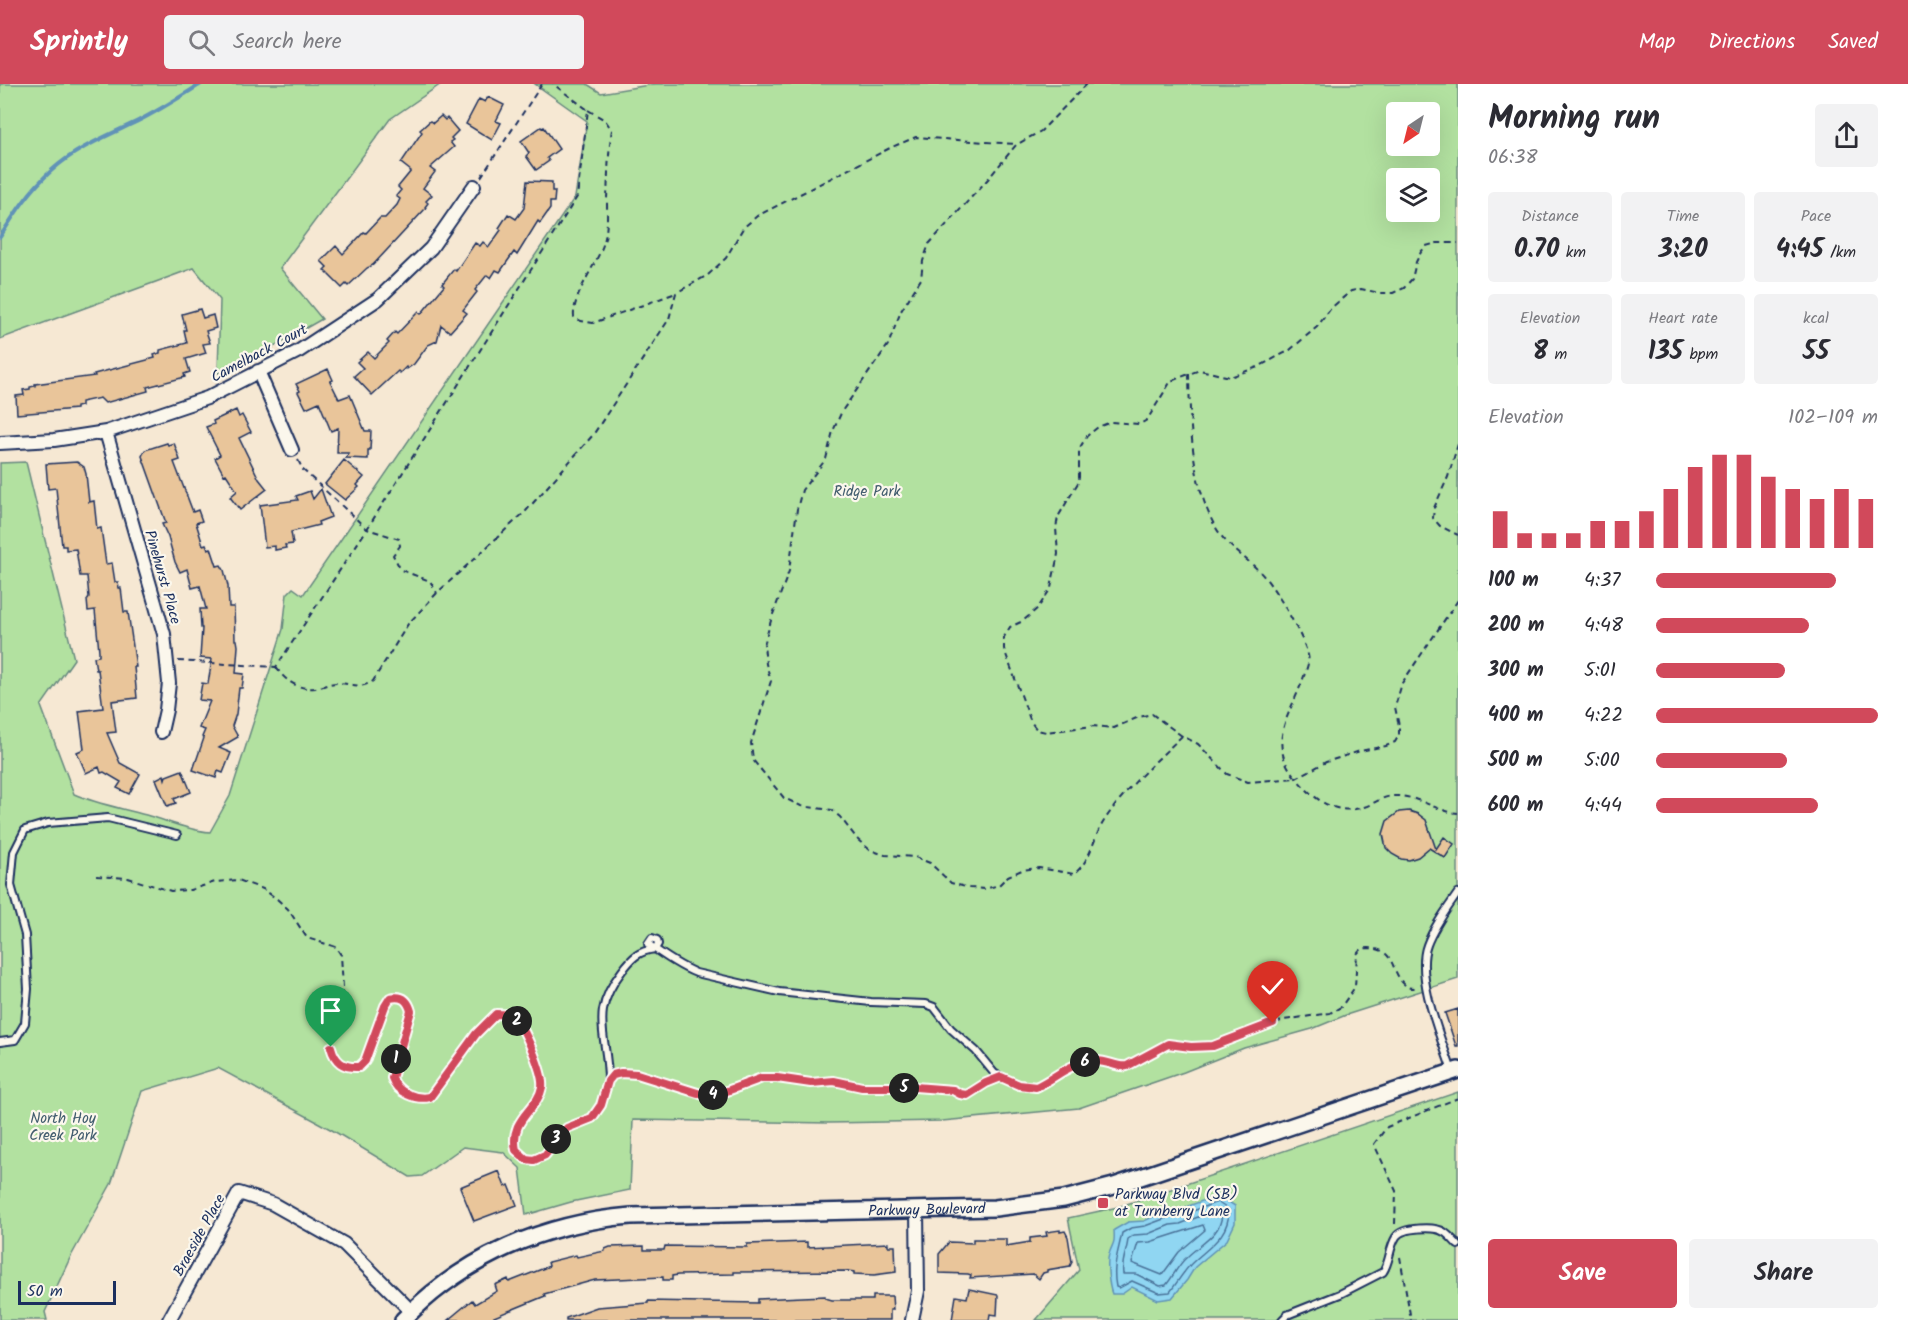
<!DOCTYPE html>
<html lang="en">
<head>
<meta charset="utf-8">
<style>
  :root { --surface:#fff; --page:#f2f2f3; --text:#2b2b33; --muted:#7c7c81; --accent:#d1495b }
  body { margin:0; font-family:Kalam,sans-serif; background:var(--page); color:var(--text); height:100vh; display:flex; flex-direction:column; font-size:22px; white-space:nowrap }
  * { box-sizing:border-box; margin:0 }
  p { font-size:20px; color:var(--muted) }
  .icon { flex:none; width:33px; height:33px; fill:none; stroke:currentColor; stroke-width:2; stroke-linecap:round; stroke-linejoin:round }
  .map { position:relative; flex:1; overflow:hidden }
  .drawer { display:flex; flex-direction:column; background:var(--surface); width:450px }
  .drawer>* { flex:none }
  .needle { width:39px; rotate:215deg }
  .tools { position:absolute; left:1386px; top:18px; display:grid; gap:12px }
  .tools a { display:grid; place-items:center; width:54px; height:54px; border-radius:6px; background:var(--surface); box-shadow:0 6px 24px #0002; font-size:30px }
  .scale { position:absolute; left:18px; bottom:15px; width:98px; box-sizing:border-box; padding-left:6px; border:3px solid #1b2f5e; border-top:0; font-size:16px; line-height:21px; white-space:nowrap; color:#1b2f5e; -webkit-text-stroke:4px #fbf7ec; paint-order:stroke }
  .pin { position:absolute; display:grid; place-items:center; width:51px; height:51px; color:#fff; margin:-62px -26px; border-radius:50% 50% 50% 0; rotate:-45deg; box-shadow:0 0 6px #0007 }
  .pin .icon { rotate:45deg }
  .km { position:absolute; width:30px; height:30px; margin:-15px; border-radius:50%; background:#222; color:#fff; font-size:16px; line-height:30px; text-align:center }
  .round { display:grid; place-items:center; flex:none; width:63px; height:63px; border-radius:6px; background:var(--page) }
  .overview { display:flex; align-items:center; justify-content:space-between; height:102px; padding:0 30px }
  h1 { font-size:33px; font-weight:700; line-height:45px }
  .metrics { display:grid; grid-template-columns:repeat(3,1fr); gap:9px; height:102px; padding:6px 30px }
  .metrics div { display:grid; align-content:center; border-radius:6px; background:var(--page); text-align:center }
  .metrics b { font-size:26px; font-weight:700 }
  .metrics small { font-size:16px; font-weight:400 }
  .metrics p { font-size:16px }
  .chart { height:168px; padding:12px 30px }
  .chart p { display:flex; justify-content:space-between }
  .chart svg { width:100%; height:108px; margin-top:6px; stroke:var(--accent); stroke-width:6 }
  .cta { display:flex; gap:12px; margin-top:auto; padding:12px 30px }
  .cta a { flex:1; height:69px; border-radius:6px; background:var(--accent); color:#fff; font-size:24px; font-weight:700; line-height:69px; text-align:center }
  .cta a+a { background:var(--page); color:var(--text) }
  ul { padding:0 30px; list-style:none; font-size:20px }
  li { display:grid; grid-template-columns:96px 72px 1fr; align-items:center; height:45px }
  li i { height:15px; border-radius:8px; background:var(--accent) }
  header { display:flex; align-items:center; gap:36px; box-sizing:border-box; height:84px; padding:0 30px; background:var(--accent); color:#fff }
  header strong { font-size:28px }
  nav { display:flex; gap:33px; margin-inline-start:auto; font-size:21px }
  .search { width:420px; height:54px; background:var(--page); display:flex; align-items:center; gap:15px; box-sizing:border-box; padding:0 21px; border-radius:6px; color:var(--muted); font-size:22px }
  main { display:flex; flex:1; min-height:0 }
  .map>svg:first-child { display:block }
  .green { fill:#b2e1a0; stroke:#66887f; stroke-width:1.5; fill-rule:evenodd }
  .water { fill:#90d6f2; stroke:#6193b7; stroke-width:1.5 }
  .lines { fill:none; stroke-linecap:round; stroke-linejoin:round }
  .shore { stroke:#4a7299; stroke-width:1.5 }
  .stream { stroke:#6193b7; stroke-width:4 }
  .building { fill:#e9c59a; stroke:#1b2f5e; stroke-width:1.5 }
  .service-casing { stroke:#1b2f5e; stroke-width:10 }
  .minor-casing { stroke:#1b2f5e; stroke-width:16 }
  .tertiary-casing { stroke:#1b2f5e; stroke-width:20 }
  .path { stroke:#1b2f5e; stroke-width:2; stroke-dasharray:6 4.5; stroke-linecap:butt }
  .service { stroke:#fbf7ec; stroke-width:6 }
  .minor { stroke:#fbf7ec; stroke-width:12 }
  .tertiary { stroke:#fbf7ec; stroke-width:15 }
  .route-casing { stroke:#fff; stroke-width:12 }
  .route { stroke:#d1495b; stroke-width:8 }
  .poi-dot { fill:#d1495b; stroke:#fbf7ec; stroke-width:2 }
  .labels { text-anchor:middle; stroke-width:4.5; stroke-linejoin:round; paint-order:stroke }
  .street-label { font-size:15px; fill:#1b2f5e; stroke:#fbf7ec }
  .park-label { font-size:15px; fill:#415c6e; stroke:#fbf7ec }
  .poi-label { font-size:15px; fill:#1b2f5e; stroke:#fbf7ec; text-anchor:start }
</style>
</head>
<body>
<header>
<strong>Sprintly</strong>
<div class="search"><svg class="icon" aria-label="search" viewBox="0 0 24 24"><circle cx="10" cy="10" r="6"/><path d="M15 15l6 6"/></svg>Search here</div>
<nav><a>Map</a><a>Directions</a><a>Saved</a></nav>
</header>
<main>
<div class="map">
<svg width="1458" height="1236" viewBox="0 0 1458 1236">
  <rect width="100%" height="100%" fill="#f6e8d3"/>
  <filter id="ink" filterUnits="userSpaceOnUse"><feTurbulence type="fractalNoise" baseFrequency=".0167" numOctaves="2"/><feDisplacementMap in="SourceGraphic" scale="12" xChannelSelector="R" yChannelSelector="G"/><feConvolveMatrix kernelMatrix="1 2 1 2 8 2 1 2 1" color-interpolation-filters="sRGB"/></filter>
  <g filter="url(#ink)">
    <path class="green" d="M0,0H441L390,35L280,184L322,235L269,265L218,289L220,216L194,184L0,255Z
      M535,0H587L601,9L655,0H1458V895L1346,931L1312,945L1244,964L1184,988L1079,1024L942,1037L829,1039L633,1036L630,1106L571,1118L526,1131L520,1084L503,1068L463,1063L422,1092L410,1093L332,1046L218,984L142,1007L111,1100L70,1174L45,1228L47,1236H0V379L26,378L74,575L41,622L74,710C97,720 121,724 146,731C168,737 187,746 210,748L230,712L283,545L287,510L293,504L303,511L575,113L587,37ZM1396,28H1430V62H1396ZM1396,94H1430V128H1396Z
      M1458,1008V1236H1036L1079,1186L1068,1134L1118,1123Z"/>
    <path class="water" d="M1218,1111L1235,1122V1139L1227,1156L1195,1183L1187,1196L1172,1214L1158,1216L1132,1203L1122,1210H1112C1109,1202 1106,1179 1109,1170C1113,1158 1115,1161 1114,1146L1128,1138L1144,1137L1168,1126L1175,1127Z"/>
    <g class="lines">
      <path class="shore" d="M1217,1118L1229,1126C1229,1152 1210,1162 1193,1178C1185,1185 1177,1199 1170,1208L1159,1209L1132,1197L1119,1204L1116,1203C1112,1183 1118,1169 1122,1149L1131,1144L1145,1142L1169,1133H1177Z
        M1216,1126L1222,1130C1221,1152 1199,1160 1186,1174C1178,1181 1173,1193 1166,1201L1160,1202L1136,1190H1123C1121,1176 1127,1168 1128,1155L1134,1151L1148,1150L1170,1141L1180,1140Z
        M1203,1141L1205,1146L1179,1168L1162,1191L1132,1179L1138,1159L1150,1158Z"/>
      <path class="stream" d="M0,153C15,129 30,106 51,87C76,64 107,52 138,37C160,26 180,13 201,0"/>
    </g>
    <path class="building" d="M488,13L504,21L496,37L501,39L492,56L466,40L479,15L485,18Z
      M441,32L445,36L447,34L458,47L451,54L453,56L450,58L454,63L430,84L435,88L423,104L432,111L426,117L428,119L425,123L426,124L373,181L367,184L348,202L346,200L342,204L324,186L327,183L321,177L336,162L343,170L364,148L366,149L380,134H385L397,121L400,115L396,112L401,106L398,103L411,87L401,79L422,48L420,46L430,37L433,39Z
      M541,43L542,44L544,43L559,65L547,74L549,77L536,86L526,72L529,69L521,57Z
      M527,97L552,98V107H555L554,118H550V125L540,139L538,137L517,171L514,168L500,188L496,186L491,194L487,191L475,206L477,208L463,226L467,229L450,248L441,241L437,257L428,261L414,280L407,285L406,283L400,289L398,287L372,311L354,292L363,284L357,278L368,268L374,274L389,259L387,257L395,248L397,250L418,228L421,230L444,202L442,200L454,185L456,187L475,159L480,162L483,158L489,163L501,146L499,144L508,130L516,135L524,124Z
      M200,225L203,234L213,231L216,244L206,247L210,259L203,260L206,269L186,275L190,288L184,290L185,293L147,303L148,307L105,319L100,314L81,318V322L76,323V325L17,330L16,312L24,311L23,306L30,305V303L35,302V300L95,292L94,290L155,274L154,271L160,269V266L187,259L184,246H186L182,230Z
      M328,285L333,296L330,297L339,315L350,311L365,347H371L370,366H368V375L346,374L349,369H337L338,344L331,347L319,318L306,324L298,308L300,307L296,300Z
      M236,326L239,333L242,331L251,348L239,354L259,395L267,405L240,426L230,413L237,407L226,390L224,391L215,374L220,371L206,343L214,340L213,337Z
      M167,359L168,361L174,359L180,376L174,378L193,428L198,426L202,437L196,439L203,461L206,460L208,465L211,464L217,482L221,481L224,486L228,502L229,523H234L235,556H237L238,562L236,589L244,590L242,604H239L236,630L232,642L238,653L219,664L231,669L223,689L218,687L216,694L193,686L204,654L202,653L205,646L199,644L210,617L199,616L202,599L208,600L212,575L200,574L202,544H201L200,525H206L200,502L192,504L187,485L180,488L175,478L168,453L162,440L166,439L142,372L145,366Z
      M344,376L364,393L357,401L359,403L345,416L325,400Z
      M77,378L84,383L86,390L89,418L94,417L97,445L101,444L106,480L112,479L115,498H118L119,504H121L124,528H128L136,583H134L137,614L112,617L116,648L107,649L120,679L140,690L129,710L117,704L121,698L104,688L101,689L99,683L86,689L77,668L84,665L79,627L103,624L98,586H96L94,573L99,572V567L95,526L88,527L87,516L89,513L87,492H80L76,465L66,466V462H62L56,404L48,405L46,380Z
      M321,405L331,433L318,438L319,441L291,448L293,460L285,461L286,464L275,466V462L265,463L260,421L298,416L296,412L310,407L313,415Z
      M182,686L191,708L174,715L176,719L167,722L156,695L164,691L165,695L166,692Z
      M1409,727L1418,730L1426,736L1436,765L1444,753L1454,760L1445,774L1429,764L1418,773L1409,776L1401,775L1392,770L1386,764L1383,750L1387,737L1399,728Z
      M1458,925V962H1456L1445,929Z
      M499,1087L505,1103L509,1101L517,1121L474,1137L460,1103Z
      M1060,1146V1148L1065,1147L1068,1153L1072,1178L1070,1182L1047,1186V1188L1043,1189L1039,1195L1033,1190L970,1194L971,1191L968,1190L939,1189V1170L949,1158L973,1159V1155H1006V1162L1030,1158V1154L1047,1152L1046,1148Z
      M807,1158V1163L888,1159V1162H895L896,1188L874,1191L854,1190V1188L848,1187L734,1188V1190L678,1191L672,1192V1196H663V1193L595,1196L544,1210L545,1212L494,1233L497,1236H448L472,1216L475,1220L497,1207L495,1201L508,1195L509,1198L542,1185L549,1182L548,1178L576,1171L577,1173L605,1167V1165L610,1163L644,1162V1166H664L665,1162L747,1163V1160Z
      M969,1205L998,1211L997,1231L990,1230L989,1236H952L956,1212L967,1214Z
      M825,1212V1214L832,1216H873V1212H892L893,1226H890V1236H566V1234L597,1223L648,1219V1217L758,1219V1215Z"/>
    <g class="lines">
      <g class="service-casing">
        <path id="service" d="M0,958L15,956L25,939L28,905L25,851L11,801L14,768L25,746L48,739L108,734L177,751
          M1452,987C1441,954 1415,893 1427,861C1434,842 1447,825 1458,809
          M608,997C608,950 588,931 622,887C632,874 638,867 655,865L658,860L657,856L652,854L648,860C663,871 679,882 696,889L779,908L871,918L926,920L934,923L951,945L976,967L994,989L1001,993
          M1282,1236L1287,1231L1340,1210L1383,1188C1390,1178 1389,1164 1396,1153C1402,1143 1435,1142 1444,1148C1449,1151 1454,1157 1458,1161"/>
      </g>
      <g class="minor-casing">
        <path id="minor" d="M258,287L292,366
          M106,348L164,550L169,599L166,626L161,648
          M0,359L54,356L106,348L207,314L299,267L378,215L431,164L474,102
          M169,1236L239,1109L273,1120L344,1160L411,1227
          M912,1236L918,1207L917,1127"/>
      </g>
      <g class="tertiary-casing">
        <g id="tertiary">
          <path id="s1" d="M403,1236C464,1173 544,1139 631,1132L995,1124L1064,1115L1114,1102L1458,986"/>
        </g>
      </g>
      <path class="path" d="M1087,0L1041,47L1016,61L988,95L929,160L923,177L921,195L901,227L888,261L842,327L833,347L826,375L802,406L797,425L789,487L772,533L764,561L766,580L771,597L751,659L753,676L784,714L801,722L832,726L840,733L858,756L870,766L885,771L915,773L930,779L951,799L969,804L985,805L999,801L1008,792L1022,786L1039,784L1074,790C1092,776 1093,752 1106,734C1127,703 1155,678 1182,652L1198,660L1227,690L1248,698L1296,694
        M588,26L605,36L612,46C608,69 608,92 607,115C607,130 608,147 603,161C596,181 572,212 574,233L581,237L593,239L676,209
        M481,93L542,0
        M1189,290C1190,339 1191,408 1220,450C1232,467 1253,478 1266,495C1279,511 1302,550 1308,571C1310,578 1306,586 1304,592C1291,631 1265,657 1296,694
        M1458,360L1448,393L1434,424L1433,434L1440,442L1458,451
        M298,376L303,386L367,445L399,455L400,462L393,471L401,486L430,497L437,509
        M1458,516L1402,599L1395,623L1399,642V651L1395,658L1386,662L1360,667L1326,678L1296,694C1314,715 1334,732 1364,723C1377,719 1382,711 1399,712C1420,713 1438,728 1458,729
        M178,577L276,583L367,445L577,113L588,26L553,0
        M276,583C284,596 298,606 315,604C323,603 329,599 337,599C351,599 360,606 373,597L408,540L437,509L526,427L593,351L669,235L676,209L708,191L726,174L743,144L757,132L892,63L916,53L1015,60
        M1182,652L1152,630L1139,633L1114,644L1093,642L1046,648L1037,646L1031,638L1004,565V553L1010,543L1023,537L1038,524L1051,504L1058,470L1056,444L1058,433L1079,397V365L1087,352L1098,343L1111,338L1140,340L1147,336L1171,297L1189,290L1200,286L1230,293L1258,283L1290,266L1317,243L1331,224L1351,207L1361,205L1380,209H1393L1404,204L1412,195L1416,178L1421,168L1426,162L1437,159H1458
        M96,792L128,794L171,807L190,806L215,798L238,796L263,805L277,815L288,825L307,854L336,863L341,871L343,903L331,963L334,974L341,981L359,983L365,977L385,922L390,914L397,912L408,918L411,927L392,994C397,1009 416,1016 430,1013L476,950L497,930C503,930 509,930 514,934C524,941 544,991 542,1003C539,1026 509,1035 516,1066C540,1095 550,1057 566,1045C573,1040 585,1040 592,1034C600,1028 603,1014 606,1004
        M616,991L621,989L637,990L704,1011H716L762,994L791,995L811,999L834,997L862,1003H915L953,1006L960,1010L967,1011L990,997
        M1010,996L1019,1001L1036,1003C1057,993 1070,978 1095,977C1107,976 1117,984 1127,982L1168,960L1191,964L1213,962L1284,936L1330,929L1341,923L1355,903L1357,870C1361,865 1363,864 1369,864C1396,865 1390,887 1404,900C1408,905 1412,904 1417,904
        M1395,1140L1396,1107L1374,1060L1387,1043L1458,1014
        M1400,1173L1411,1236"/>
      <use href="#service" class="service"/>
      <use href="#minor" class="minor"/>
      <use href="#tertiary" class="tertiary"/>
    </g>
  </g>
  <g class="lines" filter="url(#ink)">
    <g class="route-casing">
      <path id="route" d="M331,963C335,978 343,984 359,983L365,977L385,922L390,914C402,911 408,916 411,927L392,994C397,1009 416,1016 430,1013L476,950L496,930C503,930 509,930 514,934C524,941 544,991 542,1003C538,1026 509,1034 516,1066L526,1075L534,1076L545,1071L567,1044L592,1034L601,1021L608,997L613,991L621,989L637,990L704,1011H716L762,994H777L811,999L834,997L862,1003H915L953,1006L960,1010L967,1011L986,999L1001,993L1019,1001L1036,1003C1057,993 1070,978 1095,977C1107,976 1117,984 1127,982L1168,960L1191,963L1213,962L1273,939"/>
    </g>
    <use href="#route" class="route"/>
  </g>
  <rect class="poi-dot" x="1097" y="1113" width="12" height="12" rx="3"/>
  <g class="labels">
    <g class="street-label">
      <text transform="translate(259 269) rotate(-28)" y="5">Camelback Court</text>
      <text transform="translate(163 493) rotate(74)" y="5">Pinehurst Place</text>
      <text dy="5" stroke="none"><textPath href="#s1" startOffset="552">Parkway Boulevard</textPath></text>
      <text transform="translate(199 1151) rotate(-61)" y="5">Braeside Place</text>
    </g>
    <g class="park-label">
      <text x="867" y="412">Ridge Park</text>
      <text x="63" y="1039">North Hoy<tspan x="63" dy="17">Creek Park</tspan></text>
    </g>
    <g class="poi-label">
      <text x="1115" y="1115">Parkway Blvd (SB)<tspan x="1115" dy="17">at Turnberry Lane</tspan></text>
    </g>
  </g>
</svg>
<div class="tools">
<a><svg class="needle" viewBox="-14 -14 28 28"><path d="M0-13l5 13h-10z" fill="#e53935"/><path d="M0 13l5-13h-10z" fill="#7c7c81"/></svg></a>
<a><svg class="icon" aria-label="layers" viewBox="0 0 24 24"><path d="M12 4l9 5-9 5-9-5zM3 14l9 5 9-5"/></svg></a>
</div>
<div class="scale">50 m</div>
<div class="pin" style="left:331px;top:963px;background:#1e9e55"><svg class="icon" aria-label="arrive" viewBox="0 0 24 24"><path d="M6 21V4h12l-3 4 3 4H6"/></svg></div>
<div class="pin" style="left:1273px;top:939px;background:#d93025"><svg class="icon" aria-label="check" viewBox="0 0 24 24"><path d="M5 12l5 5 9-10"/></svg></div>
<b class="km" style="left:396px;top:975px">1</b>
<b class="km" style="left:517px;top:937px">2</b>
<b class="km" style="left:556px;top:1055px">3</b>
<b class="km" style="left:713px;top:1011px">4</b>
<b class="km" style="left:904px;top:1004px">5</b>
<b class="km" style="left:1085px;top:978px">6</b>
</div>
<section class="drawer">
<div class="overview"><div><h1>Morning run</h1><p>06:38</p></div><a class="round"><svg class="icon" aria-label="share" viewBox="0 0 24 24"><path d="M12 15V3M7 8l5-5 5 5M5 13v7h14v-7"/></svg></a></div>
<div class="metrics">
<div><p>Distance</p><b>0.70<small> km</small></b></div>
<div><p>Time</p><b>3:20</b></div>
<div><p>Pace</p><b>4:45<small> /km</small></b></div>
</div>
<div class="metrics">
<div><p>Elevation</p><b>8<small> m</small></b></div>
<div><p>Heart rate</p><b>135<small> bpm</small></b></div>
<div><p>kcal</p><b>55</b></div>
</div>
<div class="chart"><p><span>Elevation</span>102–109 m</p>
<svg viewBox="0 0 160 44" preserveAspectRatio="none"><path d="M5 44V29M15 44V38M25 44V38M35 44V38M45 44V33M55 44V33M65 44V29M75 44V20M85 44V11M95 44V6M105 44V6M115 44V15M125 44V20M135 44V24M145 44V20M155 44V24"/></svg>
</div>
<ul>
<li><b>100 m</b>4:37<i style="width:81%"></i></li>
<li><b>200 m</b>4:48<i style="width:69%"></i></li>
<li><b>300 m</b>5:01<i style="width:58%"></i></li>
<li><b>400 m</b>4:22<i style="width:100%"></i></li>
<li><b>500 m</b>5:00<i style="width:59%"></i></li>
<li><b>600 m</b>4:44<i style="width:73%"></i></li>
</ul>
<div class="cta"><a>Save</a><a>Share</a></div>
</section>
</main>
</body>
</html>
